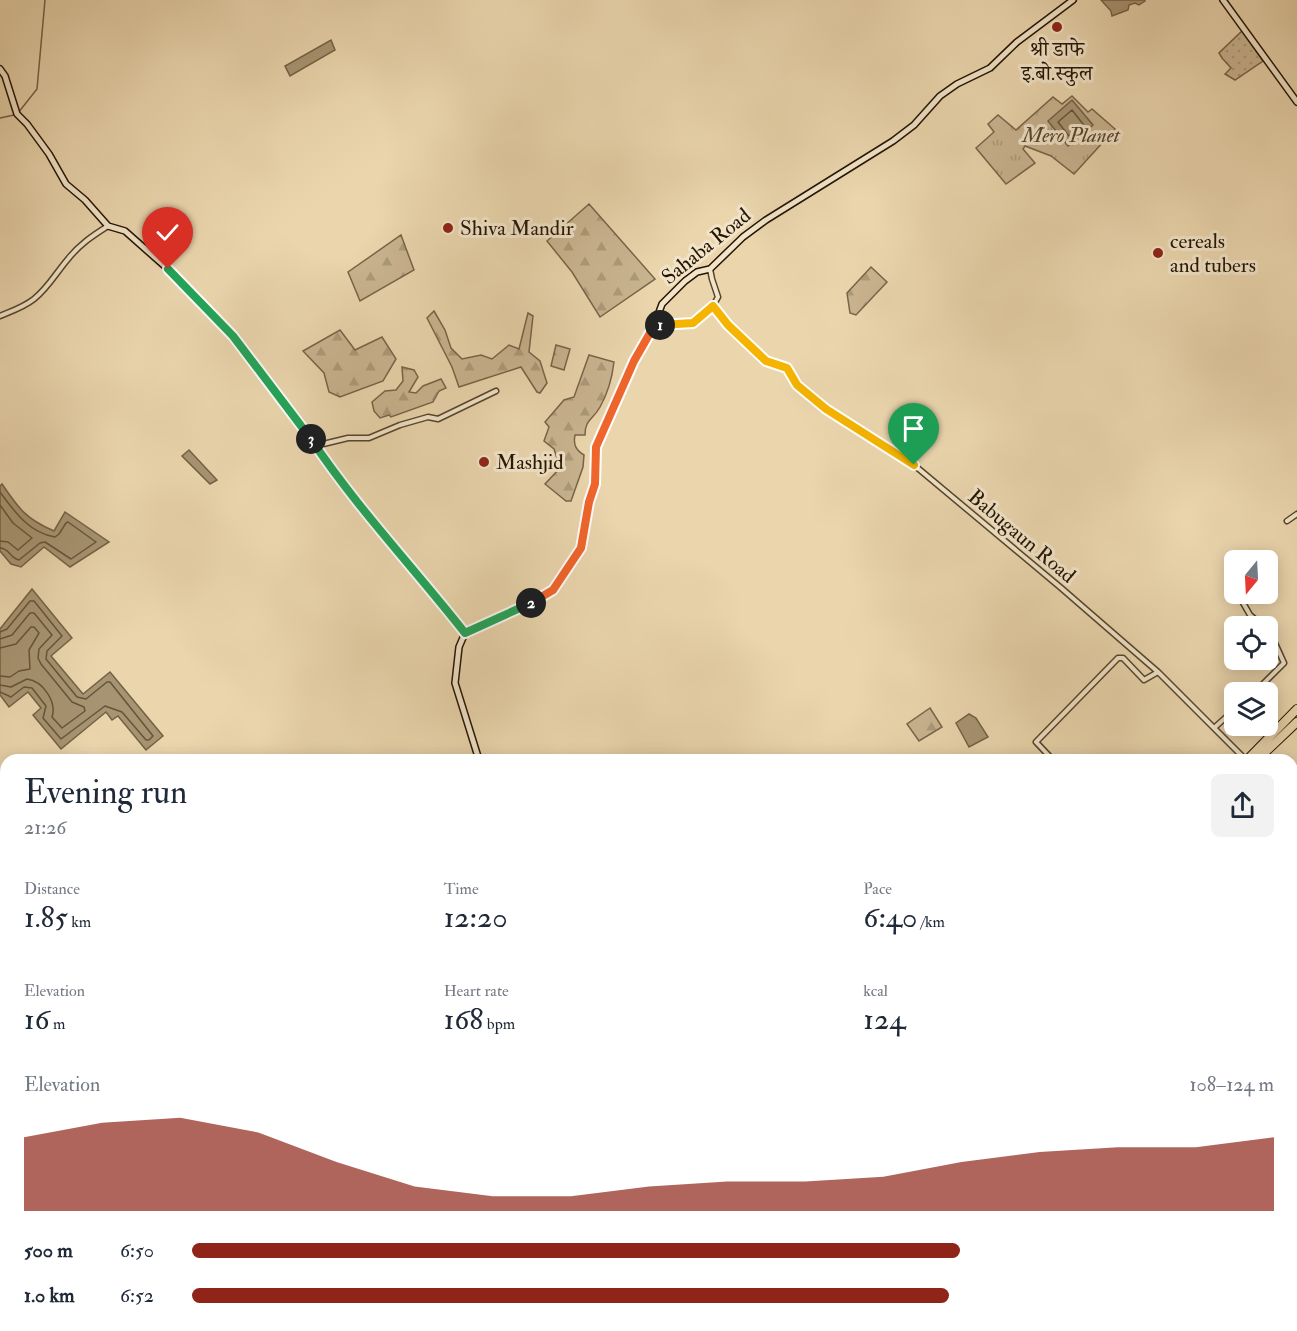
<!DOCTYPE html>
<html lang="en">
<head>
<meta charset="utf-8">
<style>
  :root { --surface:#fff; --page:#f2f2f3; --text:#1f2937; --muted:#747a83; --accent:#8f2418 }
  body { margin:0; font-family:"IM FELL Double Pica","Noto Serif Devanagari",serif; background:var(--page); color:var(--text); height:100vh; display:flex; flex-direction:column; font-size:22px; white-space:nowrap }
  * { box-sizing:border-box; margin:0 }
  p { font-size:20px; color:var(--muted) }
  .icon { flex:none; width:33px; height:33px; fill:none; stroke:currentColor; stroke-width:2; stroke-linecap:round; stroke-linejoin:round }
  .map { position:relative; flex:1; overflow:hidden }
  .sheet { position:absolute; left:0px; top:754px; width:1298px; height:578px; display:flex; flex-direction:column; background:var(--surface); border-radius:18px 18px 0 0; box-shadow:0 3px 15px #0003 }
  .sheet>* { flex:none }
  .needle { width:39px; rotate:198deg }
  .controls { position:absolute; left:1224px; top:550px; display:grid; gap:12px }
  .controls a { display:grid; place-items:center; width:54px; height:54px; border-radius:9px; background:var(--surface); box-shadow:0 3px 15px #0003; font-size:30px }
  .pin { position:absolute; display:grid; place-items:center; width:51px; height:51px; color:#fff; margin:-62px -26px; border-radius:50% 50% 50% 0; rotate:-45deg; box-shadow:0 0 6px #0007 }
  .pin .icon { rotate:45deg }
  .km { position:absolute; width:30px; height:30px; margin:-15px; border-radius:50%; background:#222; color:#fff; font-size:16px; line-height:30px; text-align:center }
  .round { display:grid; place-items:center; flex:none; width:63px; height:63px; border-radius:9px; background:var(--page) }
  .overview { display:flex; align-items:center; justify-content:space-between; height:102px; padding:0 24px }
  h1 { font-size:33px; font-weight:600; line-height:45px }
  .metrics { display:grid; grid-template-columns:repeat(3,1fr); gap:9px; height:102px; padding:6px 24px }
  .metrics div { display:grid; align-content:center }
  .metrics b { font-size:30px; font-weight:600 }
  .metrics small { font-size:16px; font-weight:400 }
  .metrics p { font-size:16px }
  .chart { height:168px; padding:12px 24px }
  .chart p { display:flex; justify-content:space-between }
  .chart svg { width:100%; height:108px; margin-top:6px; fill:var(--accent); opacity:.7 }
  ul { padding:0 24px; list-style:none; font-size:20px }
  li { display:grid; grid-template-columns:96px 72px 1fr; align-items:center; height:45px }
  li i { height:15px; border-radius:8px; background:var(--accent) }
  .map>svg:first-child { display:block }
  .grass { fill:url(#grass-dots); stroke:#776448; stroke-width:1.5 }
  .forest { fill:url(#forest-firs); stroke:#776448; stroke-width:1.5 }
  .park { fill:url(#park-tufts); stroke:#776448; stroke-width:1.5 }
  .water { fill:#a79472; stroke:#736144; stroke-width:1.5 }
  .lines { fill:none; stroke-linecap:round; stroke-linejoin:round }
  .shore { stroke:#665439; stroke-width:1.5 }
  .stream { stroke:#736144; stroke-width:1.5 }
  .street-casing { stroke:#56452b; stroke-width:7 }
  .secondary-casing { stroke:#251500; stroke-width:8 }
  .primary-casing { stroke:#251500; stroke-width:9 }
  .highway-casing { stroke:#251500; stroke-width:10 }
  .street { stroke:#f1e4ca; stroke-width:4 }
  .secondary { stroke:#f1e4ca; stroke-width:5 }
  .primary { stroke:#ead5ad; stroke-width:6 }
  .highway { stroke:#ead5ad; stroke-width:8 }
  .split-1-casing { stroke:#fff; stroke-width:12 }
  .split-2-casing { stroke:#fff; stroke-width:12 }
  .split-3-casing { stroke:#fff; stroke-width:12 }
  .split-4-casing { stroke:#fff; stroke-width:12 }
  .split-1 { stroke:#f5b400; stroke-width:8 }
  .split-2 { stroke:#f0652b; stroke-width:8 }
  .split-3 { stroke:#22a559; stroke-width:8 }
  .split-4 { stroke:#22a559; stroke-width:8 }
  .poi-dot { fill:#8f2418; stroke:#f1e4ca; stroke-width:2 }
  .labels { text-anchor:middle; stroke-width:6; stroke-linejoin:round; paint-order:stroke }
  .poi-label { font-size:21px; fill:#251500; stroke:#f1e4ca; text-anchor:start }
  .park-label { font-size:21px; font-style:italic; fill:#56452b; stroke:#f1e4ca }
  .street-label { font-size:21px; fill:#251500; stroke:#f1e4ca }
</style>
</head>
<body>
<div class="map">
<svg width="1297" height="1331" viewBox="0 0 1297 1331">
  <defs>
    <pattern id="grass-dots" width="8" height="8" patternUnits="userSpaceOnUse" patternTransform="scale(1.5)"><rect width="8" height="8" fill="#c9b490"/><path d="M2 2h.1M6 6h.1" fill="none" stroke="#ac9a7a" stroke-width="1.8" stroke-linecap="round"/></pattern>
    <pattern id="forest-firs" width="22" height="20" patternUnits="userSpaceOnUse" patternTransform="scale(1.5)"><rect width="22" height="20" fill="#c9b490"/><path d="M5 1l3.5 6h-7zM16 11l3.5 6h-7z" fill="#ac9a7a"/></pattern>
    <pattern id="park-tufts" width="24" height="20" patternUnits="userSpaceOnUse" patternTransform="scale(1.5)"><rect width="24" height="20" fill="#c9b490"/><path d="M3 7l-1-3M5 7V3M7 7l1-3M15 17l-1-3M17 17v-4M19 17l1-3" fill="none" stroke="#ac9a7a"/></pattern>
  </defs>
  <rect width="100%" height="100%" fill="#ead5ad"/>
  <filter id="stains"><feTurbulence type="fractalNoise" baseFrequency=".00333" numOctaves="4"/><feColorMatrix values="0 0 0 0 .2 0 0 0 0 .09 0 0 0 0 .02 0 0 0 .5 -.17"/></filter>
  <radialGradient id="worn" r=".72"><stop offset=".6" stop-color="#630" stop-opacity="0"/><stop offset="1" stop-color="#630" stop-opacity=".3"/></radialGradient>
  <path class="grass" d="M1242,31L1263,61L1235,80L1225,74L1231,68L1222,58L1219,53Z"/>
  <path class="forest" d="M589,204L655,279L600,317L572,272L547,241Z
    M401,235L414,270L360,301L348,272Z
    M871,267L887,282L856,315L850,313L847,293Z
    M434,311L445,330L451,348L462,359L481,355L492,359L509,345L519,349L528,313L533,316L529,352L540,361L547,383L540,393L537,392L521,367L459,387L452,367L427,318Z
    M340,330L355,350L382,337L396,359L383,381L340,397L329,392L324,373L303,351Z
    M556,345L570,349L564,370L551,366Z
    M589,355L614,362C612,379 608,393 600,407C593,420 585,419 585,435H575C573,445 576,450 584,455L583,467L571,501H566L545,484L560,468L554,449L544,441L549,427L545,422L564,400L574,397Z
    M402,367L414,370L418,377L409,392L416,393L423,386L441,379L446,388L439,391L433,402L391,417L389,415L380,418L374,411L372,402L385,391L396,390L403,381Z
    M930,708L942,727L919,741L907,724Z
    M135,1326H199L201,1331H136Z"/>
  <path class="park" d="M1072,96L1088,112L1092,109L1115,129L1074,174L1051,156L1025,146L1023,149L1035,163L1006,184L976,148L994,132L988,124L998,115L1016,130L1053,97L1062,104Z"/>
  <path class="water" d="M1101,0H1144L1145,1L1139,5L1135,3L1129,5L1128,10L1112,16L1111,11Z
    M331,40L335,50L290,76L285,66Z
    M1072,100L1093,125L1068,146L1048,121Z
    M189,450L217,480L210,484L182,456Z
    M2,484C19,509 26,519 54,531L65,512L109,542L70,567L44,547L21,567L11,564L0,551V486Z
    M32,589L72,638L51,656L83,694L110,672L163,736L146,750L118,716L112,720L106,712L61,749L33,715L41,708L28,692L9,707L0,695V629Z
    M969,714L976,718L988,737L969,747L956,723Z"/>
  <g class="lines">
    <path class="shore" d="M1072,110L1083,124L1069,136L1058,122Z
      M0,492C14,511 29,533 55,537L59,534L66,523L68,522L96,542L71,559L45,542L40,543L19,560C10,558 9,548 0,548
      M0,505L13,523L32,538L18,550L8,542L0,541
      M0,632L7,629L30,601H34L62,636L47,651L46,659L77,697L86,699L107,682H110L153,736L149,740H146L122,712L105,706L61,739L43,718L46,706L32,688L24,687L11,697L0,692
      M0,639L12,635L30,613H34L52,635L39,649L38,658L41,664L72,702L84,707L85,711L62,728L52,717C57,702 43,681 27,679L11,687L0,685
      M0,648L16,644L31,627H34L39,633L29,650L30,669L19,671L10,677L0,676"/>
    <path class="stream" d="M18,113L37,89L45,0
      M0,118L14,115"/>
    <g class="street-casing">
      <path id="street" d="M713,306L728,325L753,346L766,361L787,368L797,385L803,390L827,409L914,465L1060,587L1158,672L1246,760
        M0,316C12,311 24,307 34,299C48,288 56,273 68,259C79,245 92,236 108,226
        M654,326C684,321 702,330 718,297L712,279L710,269
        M315,446L348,438H369L400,425L428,417L438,419L496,391
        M1287,521L1297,514
        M1229,562L1230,575L1234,585
        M1238,594L1250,615L1264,627
        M1254,693L1284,663L1274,641L1268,632
        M1214,728L1234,710
        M1053,760L1036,742L1118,658H1123L1144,680L1158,672
        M0,1156L6,1166
        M0,1272L6,1268
        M103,1326L106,1331
        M634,1326L637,1331
        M694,1326L698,1331
        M737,1326L740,1331
        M1009,1326L1014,1331
        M492,1331L498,1326
        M563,1331L565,1326
        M1144,1331L1149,1326"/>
    </g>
    <g class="secondary-casing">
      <path id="secondary" d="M1223,0L1297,102
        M0,69L5,76L17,114L27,124L49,154L66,184L85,200L108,226L125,231L168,269L233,337L300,422L325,461L395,549L420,576L465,633
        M465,633L547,595L558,584L582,545L589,502L595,484L596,447L609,414L634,361L654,326L662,304L685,281L697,272L710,269L743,237L766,220L893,141L914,125L940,96L957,84L990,68L1017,42L1073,0
        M465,633L459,647L455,683L479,760
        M0,837L6,846
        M0,1198L6,1194
        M1292,1213L1297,1211
        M0,1275L6,1285
        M32,1326L35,1331
        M244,1326L247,1331
        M508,1326L513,1331
        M1035,1326L1040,1331
        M289,1331L296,1326
        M1018,1331L1024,1326"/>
    </g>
    <g class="primary-casing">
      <path id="primary" d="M664,1331L670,1326"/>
    </g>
    <g class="highway-casing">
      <path id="highway" d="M1247,760L1297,709
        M1257,760L1297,722
        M925,1331L928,1326
        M935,1331L938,1326"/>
    </g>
    <use href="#street" class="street"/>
    <use href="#secondary" class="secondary"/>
    <use href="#primary" class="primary"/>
    <use href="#highway" class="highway"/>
  </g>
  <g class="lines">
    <g class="split-1-casing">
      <path id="split-1" d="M660,325L693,323L713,306L728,325L766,361L787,368L797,385L826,409L914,465"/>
    </g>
    <g class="split-2-casing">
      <path id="split-2" d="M531,603L553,590L581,548L589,502L595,484L596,447L634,361L654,326L660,325"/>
    </g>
    <g class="split-3-casing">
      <path id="split-3" d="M311,439C357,508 414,568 465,633L531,603"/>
    </g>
    <g class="split-4-casing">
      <path id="split-4" d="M168,269L233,336L311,439"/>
    </g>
    <use href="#split-1" class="split-1"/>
    <use href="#split-2" class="split-2"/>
    <use href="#split-3" class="split-3"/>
    <use href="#split-4" class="split-4"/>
  </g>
  <g class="poi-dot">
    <circle cx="1057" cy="27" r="6"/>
    <circle cx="448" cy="228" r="6"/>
    <circle cx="1158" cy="253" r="6"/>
    <circle cx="484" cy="462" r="6"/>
  </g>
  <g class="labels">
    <g class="poi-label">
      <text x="1057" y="56" text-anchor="middle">श्री डाफे<tspan x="1057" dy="24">इ.बाे.स्कुल</tspan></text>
      <text x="460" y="235">Shiva Mandir</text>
      <text x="1170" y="248">cereals<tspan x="1170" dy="24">and tubers</tspan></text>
      <text x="496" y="469">Mashjid</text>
    </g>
    <g class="park-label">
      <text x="1071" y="142">Mero Planet</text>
    </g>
    <g class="street-label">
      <text transform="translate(706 246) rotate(-39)" y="7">Sahaba Road</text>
      <text transform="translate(1022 536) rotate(40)" y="7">Babugaun Road</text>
    </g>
  </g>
  <rect width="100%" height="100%" filter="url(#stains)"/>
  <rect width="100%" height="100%" fill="url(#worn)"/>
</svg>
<div class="controls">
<a><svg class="needle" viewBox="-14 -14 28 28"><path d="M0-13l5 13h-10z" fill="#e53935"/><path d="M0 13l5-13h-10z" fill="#747a83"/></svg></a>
<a><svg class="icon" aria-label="locate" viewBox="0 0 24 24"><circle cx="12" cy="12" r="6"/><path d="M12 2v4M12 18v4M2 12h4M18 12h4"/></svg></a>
<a><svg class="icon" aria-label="layers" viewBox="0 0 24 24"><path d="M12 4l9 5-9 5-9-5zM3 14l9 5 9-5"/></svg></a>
</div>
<div class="pin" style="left:914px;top:465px;background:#1e9e55"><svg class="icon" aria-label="arrive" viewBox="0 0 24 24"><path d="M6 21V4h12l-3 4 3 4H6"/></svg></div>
<div class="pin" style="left:168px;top:269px;background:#d93025"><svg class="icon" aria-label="check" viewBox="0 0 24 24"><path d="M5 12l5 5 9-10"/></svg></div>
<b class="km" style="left:660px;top:325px">1</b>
<b class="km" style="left:531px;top:603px">2</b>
<b class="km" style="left:311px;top:439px">3</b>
<section class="sheet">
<div class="overview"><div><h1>Evening run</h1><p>21:26</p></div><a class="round"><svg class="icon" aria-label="share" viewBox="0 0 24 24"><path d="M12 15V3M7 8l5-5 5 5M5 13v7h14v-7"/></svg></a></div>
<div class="metrics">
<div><p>Distance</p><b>1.85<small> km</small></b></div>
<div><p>Time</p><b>12:20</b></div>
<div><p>Pace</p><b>6:40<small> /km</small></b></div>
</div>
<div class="metrics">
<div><p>Elevation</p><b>16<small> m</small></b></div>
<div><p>Heart rate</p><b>168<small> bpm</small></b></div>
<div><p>kcal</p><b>124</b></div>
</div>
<div class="chart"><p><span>Elevation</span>108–124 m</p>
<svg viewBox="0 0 160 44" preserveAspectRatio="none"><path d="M0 44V14L10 8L20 6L30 12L40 24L50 34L60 38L70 38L80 34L90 32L100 32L110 30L120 24L130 20L140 18L150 18L160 14V44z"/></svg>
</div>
<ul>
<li><b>500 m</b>6:50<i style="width:71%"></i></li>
<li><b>1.0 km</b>6:52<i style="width:70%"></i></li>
</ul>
</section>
</div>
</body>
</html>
